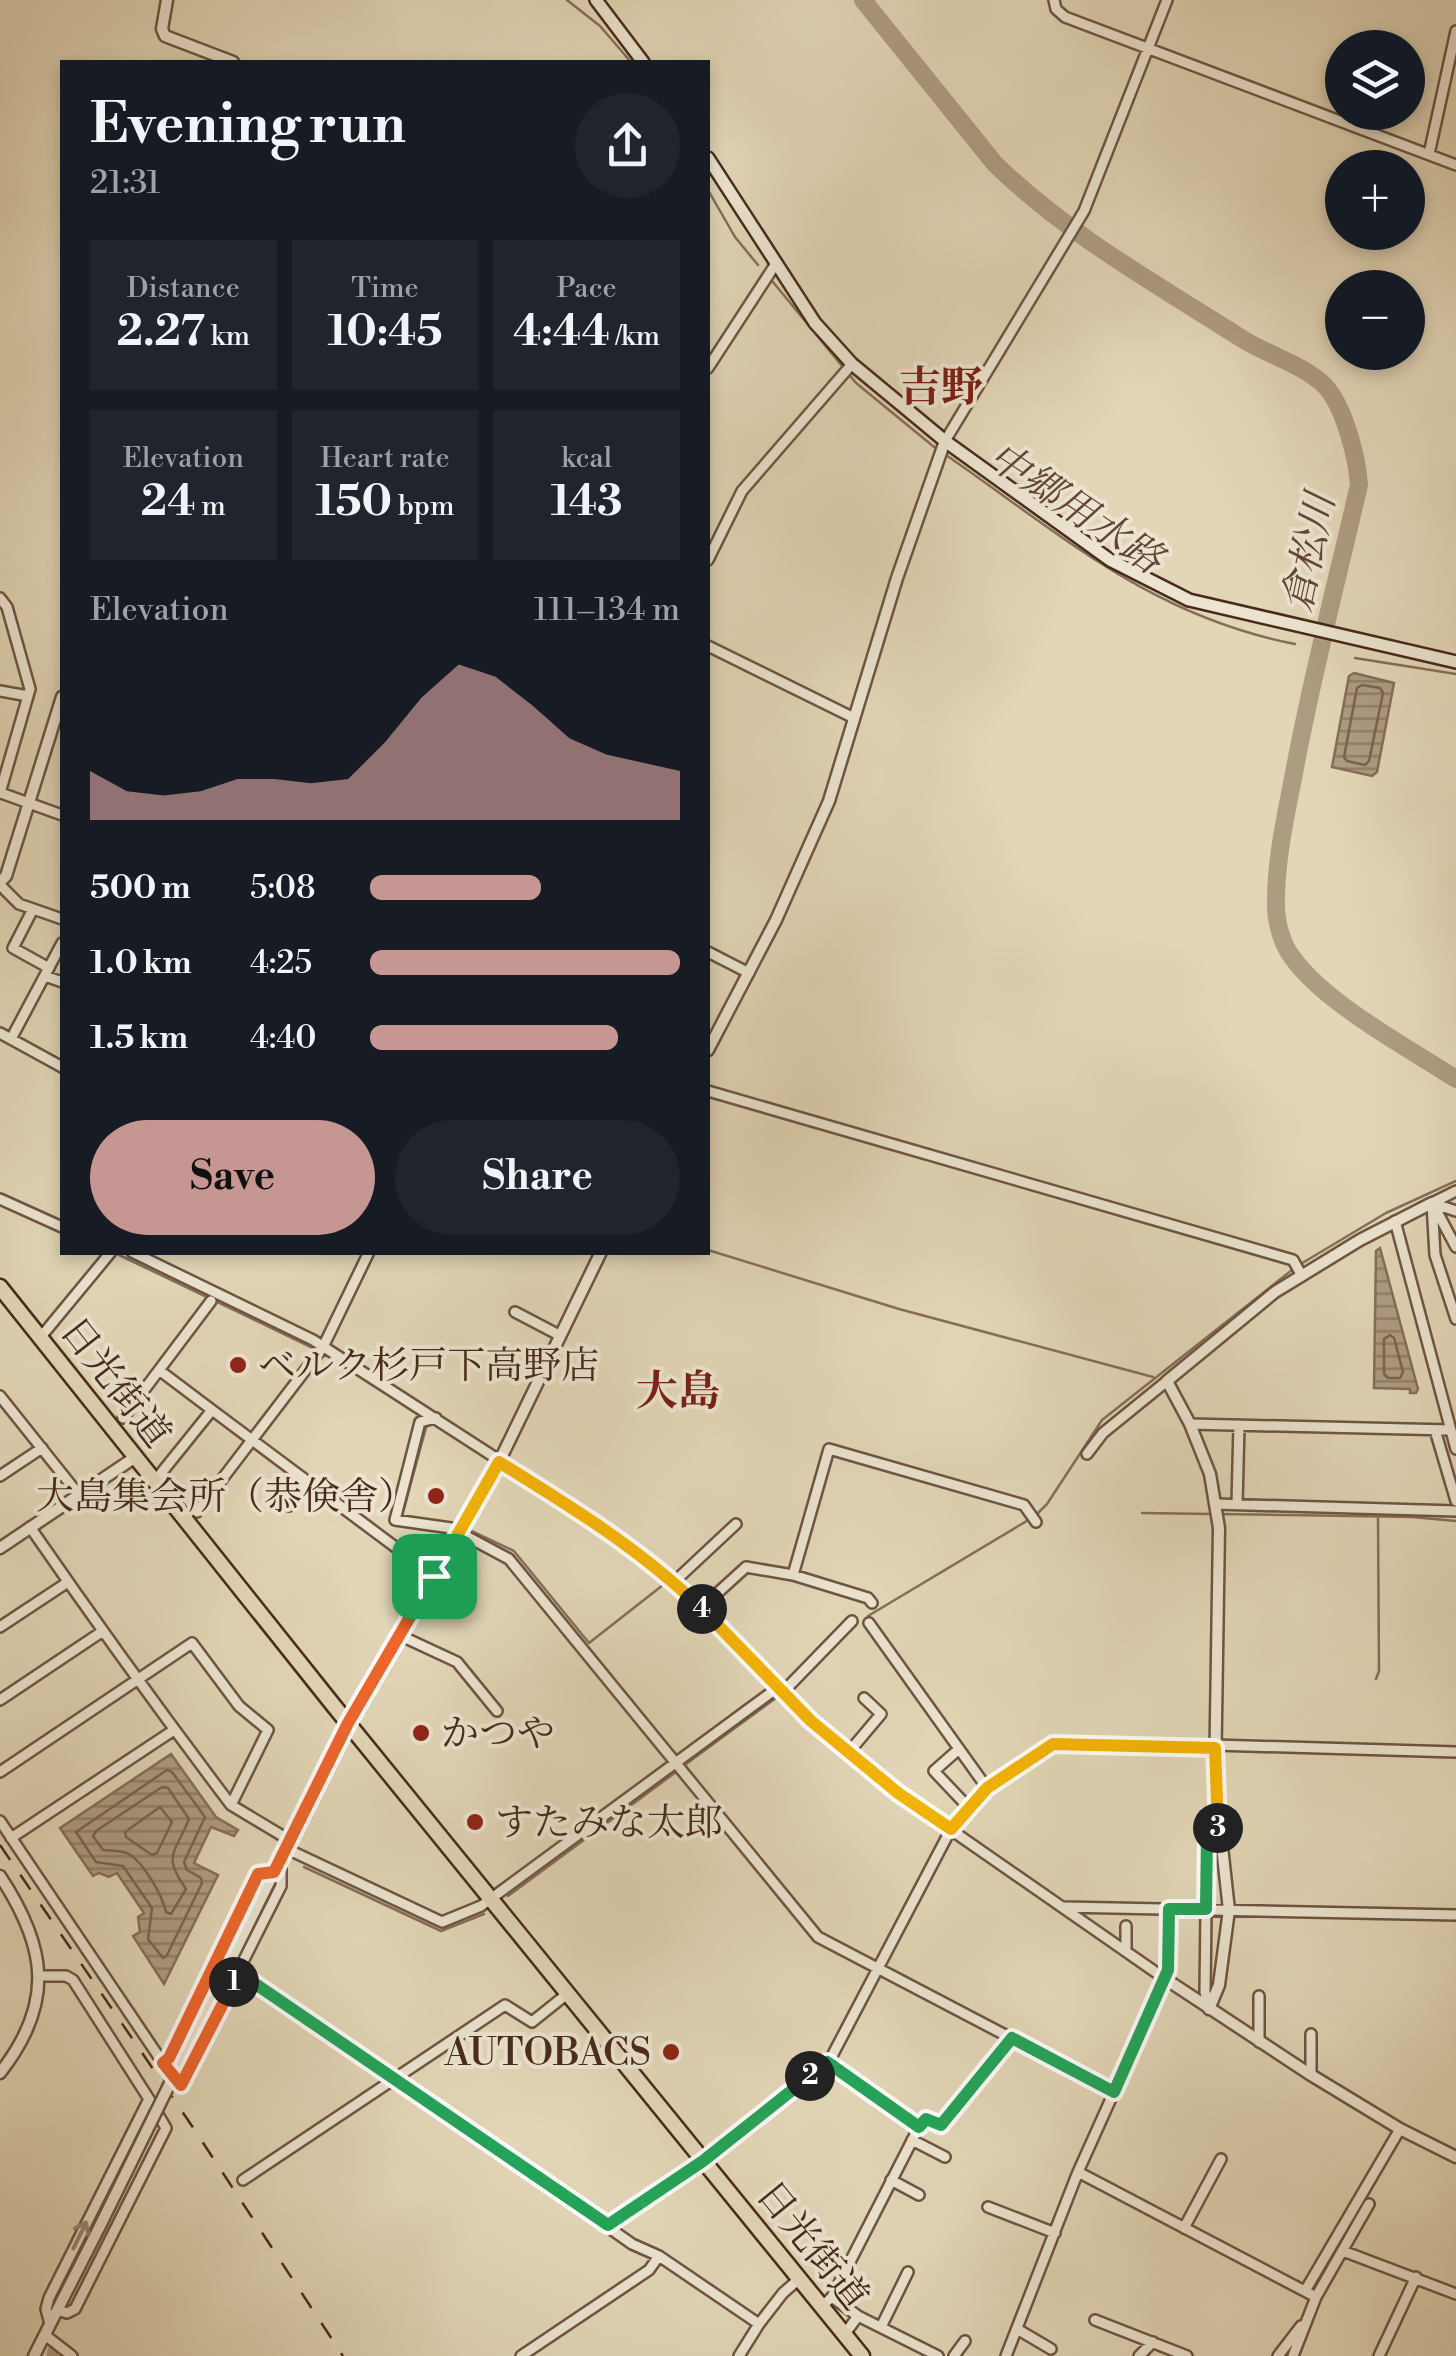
<!DOCTYPE html>
<html lang="en">
<head>
<meta charset="utf-8">
<style>
  :root { --surface:#171b24; --page:#20242c; --text:#f1f3f6; --muted:#9ea1a6; --accent:#c59692 }
  body { margin:0; font-family:"Libre Bodoni","Noto Serif JP",serif; background:var(--page); color:var(--text); height:100vh; display:flex; flex-direction:column; font-size:38px; white-space:nowrap }
  * { box-sizing:border-box; margin:0 }
  p { font-size:32px; color:var(--muted) }
  .icon { flex:none; width:55px; height:55px; fill:none; stroke:currentColor; stroke-width:2; stroke-linecap:round; stroke-linejoin:round }
  .map { position:relative; flex:1; overflow:hidden }
  .drawer { position:absolute; left:60px; top:60px; width:650px; height:1195px; display:flex; flex-direction:column; background:var(--surface); border-radius:0px; box-shadow:0 5px 15px #0003 }
  .drawer>* { flex:none }
  .tools { position:absolute; left:1325px; top:30px; display:grid; gap:20px }
  .tools a { display:grid; place-items:center; width:100px; height:100px; border-radius:50%; background:var(--surface); box-shadow:0 5px 15px #0003; font-size:50px }
  .pin { position:absolute; display:grid; place-items:center; width:85px; height:85px; color:#fff; margin:-42px; border-radius:20px; box-shadow:0 5px 15px #0006 }
  .km { position:absolute; width:50px; height:50px; margin:-25px; border-radius:50%; background:#222; color:#fff; font-size:28px; line-height:50px; text-align:center }
  .round { display:grid; place-items:center; flex:none; width:105px; height:105px; border-radius:52px; background:var(--page) }
  .headline { display:flex; align-items:center; justify-content:space-between; height:170px; padding:0 30px }
  h1 { font-size:55px; font-weight:700; line-height:75px }
  .metrics { display:grid; grid-template-columns:repeat(3,1fr); gap:15px; height:170px; padding:10px 30px }
  .metrics div { display:grid; align-content:center; border-radius:0px; background:var(--page); text-align:center }
  .metrics b { font-size:42px; font-weight:700 }
  .metrics small { font-size:28px; font-weight:400 }
  .metrics p { font-size:28px }
  .chart { height:280px; padding:20px 30px }
  .chart p { display:flex; justify-content:space-between }
  .chart svg { width:100%; height:180px; margin-top:10px; fill:var(--accent); opacity:.7 }
  .cta { display:flex; gap:20px; margin-top:auto; padding:20px 30px }
  .cta a { flex:1; height:115px; border-radius:60px; background:var(--accent); color:#111; font-size:40px; font-weight:700; line-height:115px; text-align:center }
  .cta a+a { background:var(--page); color:var(--text) }
  ul { padding:0 30px; list-style:none; font-size:32px }
  li { display:grid; grid-template-columns:160px 120px 1fr; align-items:center; height:75px }
  li i { height:25px; border-radius:12px; background:var(--accent) }
  .map>svg:first-child { display:block }
  .water { fill:url(#water-rules); stroke:#856e59; stroke-width:2.5 }
  .lines { fill:none; stroke-linecap:round; stroke-linejoin:round }
  .shore { stroke:#7b634e; stroke-width:2.5 }
  .stream { stroke:#856e59; stroke-width:2.5 }
  .river { stroke:#ae9c82; stroke-width:18 }
  .minor-casing { stroke:#6e5542; stroke-width:14 }
  .tertiary-casing { stroke:#6e5542; stroke-width:15 }
  .secondary-casing { stroke:#482a1b; stroke-width:16 }
  .trunk-casing { stroke:#482a1b; stroke-width:19 }
  .minor { stroke:#ece4d0; stroke-width:9 }
  .tertiary { stroke:#ece4d0; stroke-width:10 }
  .secondary { stroke:#ece4d0; stroke-width:11 }
  .trunk { stroke:#e2d6b7; stroke-width:14 }
  .rail { stroke:#482a1b; stroke-width:2.5; stroke-dasharray:18 18; stroke-linecap:butt }
  .tertiary-bridge-casing { stroke:#6e5542; stroke-width:15; stroke-linecap:butt }
  .tertiary-bridge { stroke:#ece4d0; stroke-width:10 }
  .oneway { stroke:#9a8776 }
  .split-1-casing { stroke:#fff; stroke-width:20 }
  .split-2-casing { stroke:#fff; stroke-width:20 }
  .split-3-casing { stroke:#fff; stroke-width:20 }
  .split-4-casing { stroke:#fff; stroke-width:20 }
  .split-5-casing { stroke:#fff; stroke-width:20 }
  .split-1 { stroke:#f0652b; stroke-width:12 }
  .split-2 { stroke:#22a559; stroke-width:12 }
  .split-3 { stroke:#22a559; stroke-width:12 }
  .split-4 { stroke:#f5b400; stroke-width:12 }
  .split-5 { stroke:#f5b400; stroke-width:12 }
  .poi-dot { fill:#8f2418; stroke:#ece4d0; stroke-width:4 }
  .labels { text-anchor:middle; stroke-width:8; stroke-linejoin:round; paint-order:stroke }
  .poi-label { font-size:38px; fill:#482a1b; stroke:#ece4d0; text-anchor:start }
  .street-label { font-size:38px; fill:#482a1b; stroke:#ece4d0 }
  .water-label { font-size:40px; font-style:italic; fill:#624635; stroke:#ece4d0 }
  .quarter-label { font-size:42px; font-weight:bold; fill:#7a1f14; stroke:#ece4d0 }
</style>
</head>
<body>
<div class="map">
<svg width="1456" height="2356" viewBox="0 0 1456 2356">
  <defs>
    <pattern id="water-rules" width="6" height="5" patternUnits="userSpaceOnUse" patternTransform="scale(2.5)"><rect width="6" height="5" fill="#ae9c82"/><path d="M0 2.5h6" fill="none" stroke="#907f6a"/></pattern>
  </defs>
  <rect width="100%" height="100%" fill="#e2d6b7"/>
  <filter id="stains"><feTurbulence type="fractalNoise" baseFrequency=".002" numOctaves="4"/><feColorMatrix values="0 0 0 0 .2 0 0 0 0 .09 0 0 0 0 .02 0 0 0 .5 -.17"/></filter>
  <radialGradient id="worn" r=".72"><stop offset=".6" stop-color="#630" stop-opacity="0"/><stop offset="1" stop-color="#630" stop-opacity=".3"/></radialGradient>
  <path class="water" d="M1354,673L1394,683L1377,772L1372,776L1332,767L1349,676Z
    M1380,1248L1418,1389L1416,1393H1410V1389L1374,1388L1376,1251Z
    M171,1754L216,1817L238,1830L234,1836L211,1827L194,1863L218,1875L164,1984L133,1936L140,1932L138,1917L144,1913L117,1873L109,1877L99,1873L93,1876L60,1828Z"/>
  <g class="lines">
    <path class="shore" d="M1362,685L1380,688L1383,693L1369,761L1365,765L1347,761L1344,757L1357,688Z
      M1390,1335L1394,1338L1403,1372L1400,1378H1388L1384,1374V1339Z
      M167,1770L172,1772L205,1817L184,1862L187,1870L201,1878L202,1883L167,1955L163,1958L148,1939L152,1908L123,1866L96,1862L76,1832Z
      M162,1787L168,1788L189,1819C175,1854 162,1855 186,1889L171,1914L166,1912C162,1895 144,1863 129,1854C121,1850 111,1851 103,1850L93,1836L96,1831Z
      M160,1807L172,1822L157,1853L152,1855L126,1837L125,1832Z"/>
    <path class="stream" d="M567,0L600,26L631,62
      M708,190L735,237L758,265
      M773,282L856,383L939,451
      M946,455C1062,535 1151,616 1295,644
      M1355,658L1456,674
      M708,1250L899,1309L1153,1377
      M115,1253L315,1349
      M1299,1265L1386,1213L1456,1181
      M322,1352L366,1380
      M427,1424L402,1516L458,1525
      M1142,1513L1211,1514
      M1219,1514L1412,1517L1456,1521
      M465,1528L514,1551L589,1643L663,1585L673,1591L766,1683
      M868,1616L1035,1516L1047,1504L1102,1420L1292,1270
      M1376,1679L1379,1671L1378,1518
      M682,1767L780,1695
      M304,1867L441,1931L484,1914
      M508,1896L676,1772"/>
    <path class="river" d="M863,0L995,164C1068,235 1158,285 1244,340C1269,355 1303,365 1324,385C1344,405 1357,457 1359,485C1337,580 1312,676 1294,773C1286,815 1276,858 1276,901C1275,917 1280,937 1288,951C1318,1000 1407,1047 1456,1079
      M56,2353L60,2356"/>
    <g class="minor-casing">
      <path id="minor" d="M1054,0L1056,9L1065,17L1456,165
        M1429,154L1456,31
        M708,368L775,265
        M945,441L1084,211L1167,0
        M708,560L742,491L852,364
        M0,598L7,607L30,689L0,793
        M708,646L854,718
        M0,691L28,696
        M1,793L62,815
        M0,885L19,904L62,919
        M33,909L13,948L49,968
        M708,952L749,973
        M45,976L62,982
        M0,1033L62,1067
        M11,1039L62,943
        M708,1091L1293,1260L1302,1276
        M0,1199L62,1227
        M1432,1203L1435,1255L1456,1319
        M1432,1203L1456,1191
        M1432,1203L1456,1211
        M1434,1206L1456,1247
        M1395,1221L1456,1449
        M132,1252L313,1340L589,1518L674,1582L811,1721L898,1793L1164,1978
        M515,1312L559,1335
        M40,1338L111,1252
        M159,1370L212,1410
        M0,1396L79,1495
        M123,1418L211,1301
        M436,1418L420,1422L395,1520L451,1528L509,1559L818,1937L1114,2092L1168,1971L1169,1909
        M1190,1424L1450,1430
        M1435,1430L1456,1501
        M1087,1454L1103,1433L1167,1381
        M0,1476L42,1448
        M154,1482L212,1410L434,1576
        M1216,1504L1456,1511
        M1237,1504L1239,1425
        M289,1506L307,1482
        M197,1512L323,1347L369,1252
        M793,1575L829,1449L1024,1505L1036,1522
        M674,1582L736,1524
        M701,1608L746,1567L793,1575L868,1598L872,1603
        M869,1623L987,1788
        M0,1627L68,1582
        M399,1635L457,1662L497,1711
        M784,1691L852,1621
        M0,1700L103,1631
        M1215,1745L1456,1752
        M959,1749L934,1771L969,1808
        M849,1752L881,1714L864,1698
        M0,1772L192,1643L239,1706L268,1730L231,1805C162,1714 95,1621 30,1527
        M231,1805L291,1841
        M0,1821L163,2063L181,2085L281,1886V1861
        M11,1838L174,1730
        M287,1849L442,1922L481,1906L780,1686
        M1064,1907L1456,1915
        M1126,1951V1926
        M238,1972L460,2122L632,2244L659,2256L759,2324L739,2356
        M39,1976H66L73,1980L149,2099
        M1209,2009L1205,1992L1207,1831L1218,1828
        M1259,2042V1996
        M163,2063L169,2058L258,1874L274,1872
        M1311,2075V2034
        M919,2127L926,2119L941,2125L1012,2038
        M912,2140L945,2157
        M1078,2172L1316,2297L1293,2356
        M243,2180L505,2005L532,2022L567,1994
        M891,2180L919,2195
        M988,2207L1055,2233
        M608,2225L703,2161L832,2056L951,1829L987,1788L1053,1744L1215,1748
        M1184,2228L1221,2159
        M1343,2251L1456,2294
        M1305,2291L1400,2129
        M832,2297L858,2316
        M1316,2297L1369,2204
        M821,2307L832,2297L919,2127L827,2063
        M1095,2320L1187,2356
        M50,2324L46,2309L49,2298L149,2099L166,2128L75,2309L67,2313L58,2310
        M759,2324L783,2293L799,2279
        M881,2327L908,2272
        M1017,2329L1051,2349
        M45,2335L72,2356
        M844,2335L858,2316L938,2356
        M521,2356L649,2270L659,2256
        M954,2356L965,2341
        M1006,2356L1078,2172L1114,2092
        M1139,2356L1153,2342
        M1278,2356L1301,2326
        M1379,2356L1416,2277"/>
    </g>
    <g class="tertiary-casing">
      <path id="tertiary" d="M167,0L162,29L165,36L233,62
        M0,882L6,876L62,697
        M708,1050L776,920L829,801L897,578L945,441
        M0,1548L134,1458
        M0,1876C47,1947 55,2003 0,2073
        M230,1961L348,1723L499,1462L601,1252
        M1164,1978L1311,2075L1400,2129L1456,2157
        M1209,2009L1219,1985L1229,1910L1215,1783L1219,1528L1210,1474L1190,1424L1167,1381L1275,1292L1360,1240L1432,1203
        M34,2356L101,2224"/>
    </g>
    <g class="secondary-casing">
      <path id="secondary" d="M596,0L643,62
        M708,158L815,323L852,364L945,441L1110,560L1189,600L1456,662"/>
    </g>
    <g class="trunk-casing">
      <path id="trunk" d="M0,1287L334,1706L862,2356"/>
    </g>
    <use href="#minor" class="minor"/>
    <use href="#tertiary" class="tertiary"/>
    <use href="#secondary" class="secondary"/>
    <use href="#trunk" class="trunk"/>
    <path class="rail" d="M0,1845L192,2126L343,2356"/>
    <g class="tertiary-bridge-casing">
      <path id="tertiary-bridge" d="M101,2224L230,1961"/>
    </g>
    <use href="#tertiary-bridge" class="tertiary-bridge"/>
  </g>
  <defs><path id="oneway-shaft" d="M-6 0H5M1.5-3L5.5 0L1.5 3" fill="none" stroke-width="1.6" stroke-linecap="round" stroke-linejoin="round" transform="scale(2.5)"/></defs>
  <use class="oneway" href="#oneway-shaft" transform="translate(80 2235) rotate(-64)"/>
  <g class="lines">
    <g class="split-1-casing">
      <path id="split-1" d="M234,1982L181,2085L163,2063L169,2058L258,1874L274,1872L348,1723L434,1576"/>
    </g>
    <g class="split-2-casing">
      <path id="split-2" d="M234,1982L238,1972L608,2225L703,2161L810,2076"/>
    </g>
    <g class="split-3-casing">
      <path id="split-3" d="M810,2076L827,2062L919,2127L926,2119L941,2125L1012,2038L1114,2092L1168,1970L1169,1909H1206L1207,1831L1218,1828"/>
    </g>
    <g class="split-4-casing">
      <path id="split-4" d="M702,1609L811,1721L898,1793L951,1829L987,1788L1053,1744L1215,1748L1218,1828"/>
    </g>
    <g class="split-5-casing">
      <path id="split-5" d="M434,1576L499,1462C570,1506 642,1550 702,1609"/>
    </g>
    <use href="#split-1" class="split-1"/>
    <use href="#split-2" class="split-2"/>
    <use href="#split-3" class="split-3"/>
    <use href="#split-4" class="split-4"/>
    <use href="#split-5" class="split-5"/>
  </g>
  <g class="poi-dot">
    <circle cx="238" cy="1365" r="10"/>
    <circle cx="436" cy="1496" r="10"/>
    <circle cx="421" cy="1733" r="10"/>
    <circle cx="475" cy="1822" r="10"/>
    <circle cx="671" cy="2052" r="10"/>
  </g>
  <g class="labels">
    <g class="poi-label">
      <text x="258" y="1378">ベルク杉戸下高野店</text>
      <text x="416" y="1509" text-anchor="end">大島集会所（恭倹舎）</text>
      <text x="441" y="1746">かつや</text>
      <text x="495" y="1835">すたみな太郎</text>
      <text x="651" y="2065" text-anchor="end">AUTOBACS</text>
    </g>
    <g class="street-label">
      <text transform="translate(116 1382) rotate(52)" y="13">日光街道</text>
      <text transform="translate(813 2245) rotate(51)" y="13">日光街道</text>
    </g>
    <g class="water-label">
      <text transform="translate(1076 507) rotate(34)" y="14">中郷用水路</text>
      <text transform="translate(1308 553) rotate(-78)" y="14">倉松川</text>
    </g>
    <g class="quarter-label">
      <text x="941" y="401">吉野</text>
      <text x="678" y="1405">大島</text>
    </g>
  </g>
  <rect width="100%" height="100%" filter="url(#stains)"/>
  <rect width="100%" height="100%" fill="url(#worn)"/>
</svg>
<div class="tools">
<a><svg class="icon" aria-label="layers" viewBox="0 0 24 24"><path d="M12 4l9 5-9 5-9-5zM3 14l9 5 9-5"/></svg></a>
<a>+</a>
<a>−</a>
</div>
<div class="pin" style="left:434px;top:1576px;background:#1e9e55"><svg class="icon" aria-label="arrive" viewBox="0 0 24 24"><path d="M6 21V4h12l-3 4 3 4H6"/></svg></div>
<b class="km" style="left:234px;top:1982px">1</b>
<b class="km" style="left:810px;top:2076px">2</b>
<b class="km" style="left:1218px;top:1828px">3</b>
<b class="km" style="left:702px;top:1609px">4</b>
<section class="drawer">
<div class="headline"><div><h1>Evening run</h1><p>21:31</p></div><a class="round"><svg class="icon" aria-label="share" viewBox="0 0 24 24"><path d="M12 15V3M7 8l5-5 5 5M5 13v7h14v-7"/></svg></a></div>
<div class="metrics">
<div><p>Distance</p><b>2.27<small> km</small></b></div>
<div><p>Time</p><b>10:45</b></div>
<div><p>Pace</p><b>4:44<small> /km</small></b></div>
</div>
<div class="metrics">
<div><p>Elevation</p><b>24<small> m</small></b></div>
<div><p>Heart rate</p><b>150<small> bpm</small></b></div>
<div><p>kcal</p><b>143</b></div>
</div>
<div class="chart"><p><span>Elevation</span>111–134 m</p>
<svg viewBox="0 0 160 44" preserveAspectRatio="none"><path d="M0 44V32L10 37L20 38L30 37L40 34L50 34L60 35L70 34L80 25L90 14L100 6L110 9L120 16L130 24L140 28L150 30L160 32V44z"/></svg>
</div>
<ul>
<li><b>500 m</b>5:08<i style="width:55%"></i></li>
<li><b>1.0 km</b>4:25<i style="width:100%"></i></li>
<li><b>1.5 km</b>4:40<i style="width:80%"></i></li>
</ul>
<div class="cta"><a>Save</a><a>Share</a></div>
</section>
</div>
</body>
</html>
